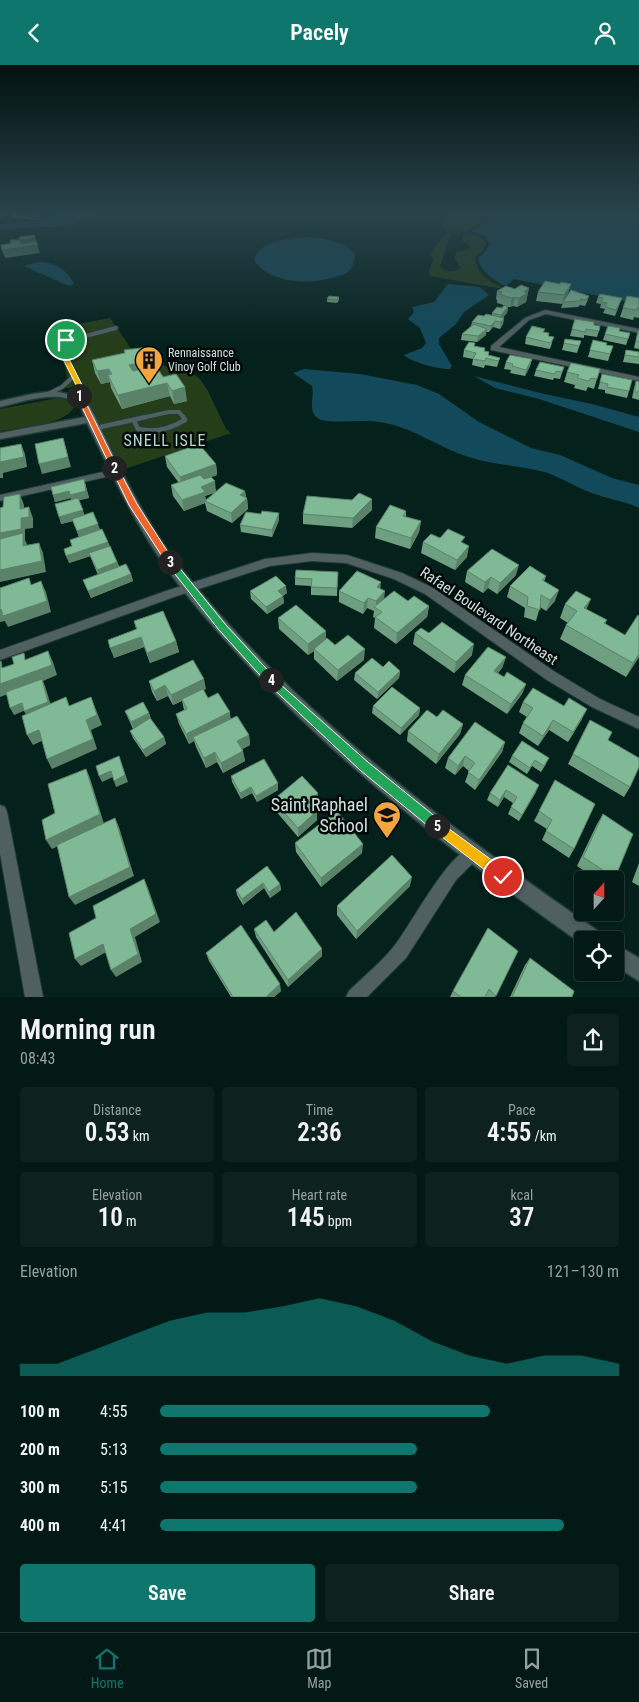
<!DOCTYPE html>
<html lang="en">
<head>
<meta charset="utf-8">
<style>
  :root { --surface:#031915; --page:#0d221e; --text:#f1f3f6; --muted:#97a0a0; --line:#243834; --accent:#0f766e }
  body { margin:0; font-family:"Roboto Condensed",sans-serif; background:var(--page); color:var(--text); height:100vh; display:flex; flex-direction:column; font-size:19px; white-space:nowrap }
  * { box-sizing:border-box; margin:0 }
  p { font-size:16px; color:var(--muted) }
  .icon { flex:none; width:28px; height:28px; fill:none; stroke:currentColor; stroke-width:2; stroke-linecap:round; stroke-linejoin:round }
  .map { position:relative; height:932px; overflow:hidden }
  .side { display:flex; flex-direction:column; background:var(--surface); flex:1 }
  .side>* { flex:none }
  .needle { width:32px; rotate:21deg }
  .fabs { position:absolute; left:574px; top:806px; display:grid; gap:10px }
  .fabs a { display:grid; place-items:center; width:50px; height:50px; border-radius:5px; background:var(--surface); box-shadow:0 2px 8px #0003,0 0 0 1px var(--line); font-size:25px }
  .pin { position:absolute; display:grid; place-items:center; width:42px; height:42px; color:#fff; margin:-21px; border:2px solid #fff; border-radius:50%; box-shadow:0 1px 5px #0007 }
  .km { position:absolute; width:25px; height:25px; margin:-12px; border-radius:50%; background:#222; color:#fff; font-size:14px; line-height:25px; text-align:center }
  .round { display:grid; place-items:center; flex:none; width:52px; height:52px; border-radius:5px; background:var(--page) }
  .headline { display:flex; align-items:center; justify-content:space-between; height:85px; padding:0 20px }
  h1 { font-size:28px; font-weight:600; line-height:38px }
  .figures { display:grid; grid-template-columns:repeat(3,1fr); gap:8px; height:85px; padding:5px 20px }
  .figures div { display:grid; align-content:center; border-radius:5px; background:var(--page); text-align:center }
  .figures b { font-size:25px; font-weight:600 }
  .figures small { font-size:14px; font-weight:400 }
  .figures p { font-size:14px }
  .chart { height:140px; padding:10px 20px }
  .chart p { display:flex; justify-content:space-between }
  .chart svg { width:100%; height:90px; margin-top:5px; fill:var(--accent); opacity:.7 }
  .button { display:flex; gap:10px; margin-top:auto; padding:10px 20px }
  .button a { flex:1; height:58px; border-radius:5px; background:var(--accent); color:#fff; font-size:20px; font-weight:600; line-height:58px; text-align:center }
  .button a+a { background:var(--page); color:var(--text) }
  ul { padding:0 20px; list-style:none; font-size:16px }
  li { display:grid; grid-template-columns:80px 60px 1fr; align-items:center; height:38px }
  li i { height:12px; border-radius:6px; background:var(--accent) }
  header { display:flex; justify-content:space-between; align-items:center; height:65px; padding:0 20px; background:var(--accent); color:#fff; font-size:22px; font-weight:600 }
  .dock { display:flex; justify-content:space-around; align-items:center; height:70px; border-top:1px solid var(--line); background:var(--surface); font-size:14px; color:var(--muted) }
  .dock a { display:grid; justify-items:center; gap:2px }
  .dock .on { color:var(--accent) }
  .map>svg:first-child { display:block }
  .green { fill:#263d1a }
  .water { fill:#124a5b }
  .lines { fill:none; stroke-linecap:round; stroke-linejoin:round }
  .service-far1-casing { stroke:#203c37; stroke-width:5.5 }
  .service-casing { stroke:#203c37; stroke-width:7 }
  .minor-casing { stroke:#203c37; stroke-width:2 }
  .tertiary-casing { stroke:#203c37; stroke-width:3 }
  .service-far1 { stroke:#506061; stroke-width:4 }
  .service { stroke:#506061; stroke-width:4.5 }
  .minor { fill:#506061; fill-rule:evenodd }
  .tertiary { fill:#506061; fill-rule:evenodd }
  .wall { fill:#6e9f81; fill-rule:evenodd }
  .shaded-wall { fill:#5a8269 }
  .building { fill:#80b996; stroke:#5a8269 }
  .split-1 { fill:#f5b400; stroke:#fff }
  .split-2 { fill:#f0652b; stroke:#fff }
  .split-3 { fill:#f0652b; stroke:#fff }
  .split-4 { fill:#22a559; stroke:#fff }
  .split-5 { fill:#22a559; stroke:#fff }
  .split-6 { fill:#f5b400; stroke:#fff }
  .labels { text-anchor:middle; stroke-width:5; stroke-linejoin:round; paint-order:stroke }
  .far-poi-label { font-size:12px; fill:#cde1dc; stroke:#000907; text-anchor:start }
  .street-label { font-size:15px; fill:#cde1dc; stroke:#000907 }
  .neighbourhood-label { font-size:16px; letter-spacing:1px; fill:#b1dad0; stroke:#000907 }
  .near-poi-label { font-size:18px; fill:#cde1dc; stroke:#000907; text-anchor:end }
</style>
</head>
<body>
<header><svg class="icon" aria-label="back" viewBox="0 0 24 24"><path d="M15 5l-7 7 7 7"/></svg>Pacely<svg class="icon" aria-label="person" viewBox="0 0 24 24"><circle cx="12" cy="8" r="4"/><path d="M4 21q1-7 8-7t8 7"/></svg></header>
<div class="map">
<svg width="639" height="932" viewBox="0 0 639 932">
  <rect width="100%" height="100%" fill="#04211c"/>
  <path class="green" d="M445,148H472L482,155C473,165 464,168 451,168L440,202C447,208 453,207 461,203C457,197 452,194 457,187L469,184L471,181L463,177V171C472,167 481,170 486,178L483,185L475,192C477,210 489,216 504,223L503,224L430,211L429,206L433,195L431,190L433,184L447,167L441,161L442,156L448,153Z
    M110,253L137,292L158,296L164,301L184,303L199,313L208,326L226,364L231,368L122,405L82,323L77,321L62,324L61,321L67,316C68,298 54,280 46,265Z
    M58,333C65,334 71,335 74,341C70,359 17,363 0,366V344Z"/>
  <path class="water" d="M67,148L93,149L89,153L66,161L0,164V159L41,156Z
    M475,148H639V239L514,214L506,221C494,216 480,206 478,193L486,186L489,178L485,171L471,166L479,162L484,155Z
    M308,172C325,174 343,175 355,189C355,194 353,202 349,206C347,209 342,210 338,211C314,220 270,220 254,195C259,175 291,173 308,172Z
    M38,197C53,196 68,205 74,219L69,221L24,201Z
    M448,219L480,222L489,230L464,247L456,259L439,273V279L452,301L450,304C441,305 410,297 404,290L422,283L426,278L420,263L408,254L414,247L412,242L434,237Z
    M304,304L360,309L417,320L439,329L479,357L531,383L560,390L612,413L639,420V443C624,436 608,434 592,428C574,422 559,410 540,406C517,400 492,400 469,392C439,383 416,364 385,358C364,353 342,359 321,355C306,348 315,334 312,321L293,308Z
    M474,311L540,328L592,339L639,352V367L539,334L495,323Z"/>
  <g class="lines">
    <g class="service-far1-casing">
      <path id="service-far1" d="M48,329L62,322L74,311
        M78,333L82,326L59,278L116,263
        M141,353L169,347H179L184,353"/>
    </g>
    <g class="service-casing">
      <path id="service" d="M134,356L138,364C155,368 170,364 185,355L183,352
        M96,363L146,352"/>
    </g>
    <g class="minor-casing">
      <path id="minor" d="M545,245L639,264V268L546,249L529,255L499,282L639,312V316L491,285V281L525,253Z
        M116,404L121,407L119,409L0,436V430Z
        M312,488L347,490L402,508L433,523L555,607L600,634L639,652V664L592,642L547,615L425,529L394,514L346,498L312,496L270,501L174,532L0,595V585L166,526L265,494Z
        M0,740L5,742L7,747L43,932H25L0,788Z
        M472,781L477,784L480,789L477,794L456,815L406,893L367,932H346L349,926C364,911 382,897 395,880C414,855 445,793 472,781Z"/>
    </g>
    <g class="tertiary-casing">
      <path id="tertiary" d="M55,326L79,332L88,338C97,354 105,372 113,389C129,422 147,456 169,487C199,528 233,565 268,601C369,703 484,787 601,868L604,875H582V879C467,798 355,713 257,610C222,572 187,534 158,491C130,449 109,403 87,358L0,374V368L85,352C83,349 82,344 80,341C63,322 20,337 0,342V336L32,329Z
        M615,879L639,893V916L615,901Z"/>
    </g>
    <use href="#service-far1" class="service-far1"/>
    <use href="#service" class="service"/>
    <use href="#minor" class="minor"/>
    <use href="#tertiary" class="tertiary"/>
  </g>
  <path class="wall" d="M11,148H41V150L39,155H30V154L12,153Z
    M560,219H571L568,228L565,234L589,231L587,237L585,241L580,240L578,242L561,243L563,238L562,239L536,236L538,227Z
    M529,223L526,237L517,242L513,241L510,242H508L507,248L503,252L504,253L503,259L500,264L493,262L489,267H486V270L477,277L461,275L462,269L471,261L472,257L484,251L492,250V248L502,243L507,241L497,238V235L496,234L497,226L515,224Z
    M627,231L639,233V253L634,252L633,255L620,252Z
    M339,232V235L337,238L327,237V234Z
    M598,232L622,233L615,251L603,248L605,244L600,243L601,239L596,238Z
    M575,254L594,260L599,266L597,272L584,270V273L570,271Z
    M619,266L630,268L626,280L603,275L605,269Z
    M638,266H639V284L634,283Z
    M544,267L549,268V271L552,278L550,284L525,279L526,272Z
    M565,274L581,276L577,288L562,285Z
    M593,275L606,280L613,281L608,296L588,292Z
    M485,283V286L489,287V290L500,293L497,302L485,300L484,303L472,300L473,294L463,292L464,285Z
    M124,285L158,304L163,312L187,336L174,339L170,331L122,344L111,323L110,317L101,319L95,308L92,295L124,288Z
    M626,285L639,287V299L623,297Z
    M532,294L530,301L525,311L510,308L511,305L504,304L506,297Z
    M564,302L560,314L554,313L553,315L534,311L536,305Z
    M600,304L594,324L588,322L586,326L574,323L575,320L564,317L567,307Z
    M602,309L629,326L627,333L605,328V325L598,324Z
    M636,316L639,317V335L632,333L634,323Z
    M165,391L216,399L217,410L211,412L216,426H245L246,433H247L248,444L232,458L207,446L205,438L184,446L173,431L171,420L179,418L167,402ZM214,428L206,435L205,431Z
    M84,414L89,433L79,435L84,450L100,465L108,477L119,501L131,509L133,516L91,533L83,515L98,510L90,491L69,498L72,481L79,472L73,456L61,459L72,435L71,433L55,437L53,430Z
    M372,434V445L352,463L303,459V449Z
    M406,446V452L421,456L419,467L410,484L375,473L376,462Z
    M279,455L272,472L241,467L240,460Z
    M440,473L464,478L467,492L455,505L421,488L423,477Z
    M467,506L516,510L497,529L488,523L483,528L465,517Z
    M338,507L337,531L311,530V521L295,520V513Z
    M546,511L544,517L555,536L546,546L540,542L536,556L524,552L525,543L507,532L510,521Z
    M380,524L384,534L408,536L429,541L427,552L396,579L374,563L375,553L373,552L374,546L367,543L363,549L339,537V526Z
    M250,526L287,528L283,531L284,538L267,549L251,534Z
    M565,539L586,544L607,555L605,559L639,592L626,612L560,574L566,560L568,558L560,553Z
    M278,553L326,566V574L335,580L364,595L337,616L314,594V586L308,590L279,564Z
    M134,556L176,576L179,587L150,598L144,582L114,593L136,564Z
    M415,568H429L472,590L454,608L413,579Z
    M506,592L502,603L498,608L504,612L526,619L522,629L507,649L462,620L465,610Z
    M383,602L400,606L399,613L377,634L354,615L355,608Z
    M149,616L206,624L203,625L208,633L249,670L250,680L242,684L245,696L223,708L217,697L206,703L196,682L194,676L189,679L179,659L176,649L184,645L182,636L173,640L168,631L157,636L152,627Z
    M523,637L582,654L568,677L549,665L538,681L519,668L523,658L527,652L519,647Z
    M373,641L420,643L419,650L400,670L372,648Z
    M125,646L149,648L151,654L164,672L166,679L146,692L133,673L130,666L133,664L128,653Z
    M437,652L463,659L460,669L436,699L407,676L408,666Z
    M590,655L630,722L624,732L568,699Z
    M522,676L546,699L541,707L532,701L527,709L509,697L512,691Z
    M505,677L502,687L475,725L465,717L469,706L463,701L455,710L445,703L448,693Z
    M508,700L536,727L519,756L508,749L513,738L504,732L498,742L487,735L490,728Z
    M231,711L278,718V725L257,737L252,728L241,734L232,717Z
    M555,715L574,784L569,793L542,775L547,764L534,756Z
    M318,728V738L314,742L317,755L298,772L274,744L273,735Z
    M603,749L615,813L613,815H598L577,801L597,759Z
    M295,778L362,788L321,822L296,787Z
    M639,798V821L632,817Z
    M267,801L280,819L281,825L270,833L264,823L243,840L237,830L236,825Z
    M410,821L356,874L337,850V841Z
    M254,864L274,867L322,891L288,922L256,872Z
    M518,886L495,932H450L453,926Z
    M206,888L281,926L274,932H231L209,896Z
    M530,893L572,932H510L525,900Z"/>
  <path class="shaded-wall" d="M0,148H2L3,151L1,154H0Z
    M39,148H41V150L39,155L38,150Z
    M35,173L40,188L5,193L2,185L20,175Z
    M571,219L568,228L562,239L564,230Z
    M529,223L526,237L517,242L519,233L524,227Z
    M515,232L513,241L510,242L512,233Z
    M508,242L507,248L500,256L501,250Z
    M504,253L503,259L500,264L501,257Z
    M495,256L493,262L489,267L491,261Z
    M487,264L486,270L477,277L478,271Z
    M156,294L158,306L132,313L129,300Z
    M532,294L530,301L525,311L526,305Z
    M109,304L112,317L108,310L110,317L101,319L97,306Z
    M167,318L170,331L122,344L118,330Z
    M185,322L187,336L174,339L172,326Z
    M63,373L71,402L42,409L39,399Z
    M21,379L25,389L27,402L3,408V413H0V397Z
    M216,399L217,410L182,423L180,412Z
    M84,414L89,433L72,437L71,433L55,437L53,430Z
    M215,416L216,427L205,431L206,436H205V438L184,446L182,435L201,422Z
    M245,426L246,434L247,433L248,444L232,458L231,448L240,430Z
    M20,429L24,440V453L29,442L33,453V463L25,464V475L27,479V492L0,480V468L20,444Z
    M372,434V445L352,463L353,453Z
    M83,445L85,453L61,459L59,452Z
    M279,448V455L272,472V465Z
    M421,456L419,467L410,484L411,473Z
    M98,459L101,467L79,473L77,466Z
    M108,477L110,485L69,498L66,491Z
    M39,478L43,488L46,507L0,517V505Z
    M469,481L467,492L455,505L457,495Z
    M117,497L119,504L99,512L97,505Z
    M519,500L516,510L497,529L500,518Z
    M131,509L133,516L91,533L88,526Z
    M491,512L488,523L483,528L485,517Z
    M41,516L46,527L51,547L8,562L5,556L0,557V545Z
    M381,517L380,527L377,522Z
    M286,521L287,528L278,533V526Z
    M559,525L555,536L546,546L550,535Z
    M385,526L384,536L376,543V536Z
    M283,531L284,538L267,549L266,542Z
    M368,533L367,543L363,549L364,538Z
    M591,534L585,548L584,543Z
    M429,541L427,552L396,579L397,568Z
    M326,566V576L314,584V586L308,590V579Z
    M141,572L144,582L114,593L110,583Z
    M176,576L179,587L150,598L147,588Z
    M474,579L472,590L454,608L456,597Z
    M365,584L364,595L337,616L338,605Z
    M48,586L53,597L57,610L43,616L45,621L52,644L28,653L24,646L43,616L0,632V619Z
    M639,589V592L626,612L633,598Z
    M506,592L502,603L491,617L494,606Z
    M400,606L399,613L377,634L378,627Z
    M204,614L206,624L173,640L171,630Z
    M526,619L522,629L507,649L511,639Z
    M165,620L168,631L157,636L154,626Z
    M91,632L102,660L91,665L97,684L52,704L47,694L86,655Z
    M22,638L26,645L14,650L10,643Z
    M420,643L419,650L400,670L401,663Z
    M587,644L582,654L568,677L573,667Z
    M230,647L231,657L193,672L194,676L189,679L186,669Z
    M149,648L151,655L134,664L131,657Z
    M553,655L549,665L538,681L543,671Z
    M463,659L460,669L436,699L439,689Z
    M39,665L44,675L33,680L27,670Z
    M249,670L250,680L239,686L237,676Z
    M164,672L166,679L146,692L143,685Z
    M505,677L502,687L475,725L479,715Z
    M243,686L245,696L223,708L221,698Z
    M215,687L217,697L206,703L204,693Z
    M119,691L128,717L116,722L114,716Z
    M465,691L463,701L455,710L458,701Z
    M86,704L90,713L104,759L52,784L46,775Z
    M111,706L113,712L102,717L99,711Z
    M278,718V725L257,737L256,731Z
    M539,720L536,727L519,756L522,750Z
    M251,722L252,728L241,734L240,728Z
    M506,725L504,732L498,742L500,735Z
    M318,728V738L309,746V737Z
    M317,746V755L298,772V763Z
    M115,753L119,762L134,811L75,840L69,832Z
    M363,779L362,788L321,822V813Z
    M412,812L410,821L356,874L357,866Z
    M144,814L148,823L160,857L135,872L142,897L116,912L111,905L130,864Z
    M263,818L264,823L243,840L242,834Z
    M280,819L281,825L270,833L269,827Z
    M103,879L108,886L81,901L75,894Z
    M322,884V891L288,922V915Z
    M280,919L281,926L274,932H266Z"/>
  <path class="building" d="M11,148H39L38,150H29V149Z
    M34,170L35,173L20,175L21,179L36,176L38,180L2,185L1,180L11,178L10,175H20L19,172Z
    M545,216L560,219L561,217L571,219L564,230L538,227Z
    M521,220L529,223L524,227L528,228L519,233L515,232L512,233L499,229L502,227L497,226L506,221L515,224Z
    M571,225L589,231L586,235L581,234L580,236L563,237Z
    M600,229L622,233L616,245L605,242L607,238L601,237L603,233L598,232Z
    M329,231L339,232L337,235L327,234Z
    M627,231L639,233V243H637L636,245L623,243Z
    M504,240L508,242L501,250L492,248L497,242L502,243Z
    M486,249L504,253L501,257L495,256L491,261L472,257L478,250L484,251Z
    M575,254L594,257V260L600,261L599,266L586,264L585,267L572,264Z
    M474,259L487,264L478,271L462,269Z
    M532,261L545,264L543,267L549,268L548,271L554,272L551,278L526,272Z
    M608,261L620,263L619,266L630,268L628,274L605,269Z
    M638,266H639V277L636,276Z
    M565,274L581,276L579,281L564,278Z
    M593,275L607,278L606,280L613,281L610,289L590,285Z
    M469,277L475,278L474,281L485,283L484,286L489,287L488,290L500,293L498,296L486,293L485,296L473,294L476,288L464,285Z
    M149,282L156,294L129,300L133,306L156,301L163,312L176,309L185,322L172,326L167,318L118,330L108,310L112,309L109,304L97,306L92,295L125,288L124,285Z
    M626,285L639,287V292L625,290Z
    M510,290L532,294L526,305L512,301L513,299L506,297Z
    M540,297L564,302L562,307L556,306L554,309L536,305Z
    M571,298L600,304L597,314L591,313L589,316L577,313L579,310L567,307Z
    M602,309L632,315L629,326L607,322L608,319L600,317Z
    M636,316L639,317V327H635Z
    M63,373L68,392L39,399L35,379Z
    M21,379L24,392L0,397V383Z
    M199,379L216,399L180,412L165,391Z
    M200,410L204,414L211,412L215,416L201,422L205,427L182,435L171,420Z
    M84,414L86,426L70,430L69,426L53,430L51,422Z
    M226,418L245,426L240,430L247,433L231,448L205,436Z
    M359,428L372,434L353,453L303,449L307,431L352,435Z
    M20,429V444L29,442V452L21,453V464L0,468V443L3,442L4,432Z
    M78,433L83,445L59,452L55,439Z
    M390,440L406,446L403,451L421,456L411,473L376,462Z
    M262,446L279,448L272,465L240,460L246,447L261,449Z
    M93,447L98,459L77,466L72,454Z
    M102,464L108,477L66,491L64,484L72,481L70,475Z
    M448,464L465,472L461,477L469,481L457,495L423,477L431,469L440,473Z
    M23,468V481L39,478L42,496L0,505V474Z
    M110,481L117,497L97,505L89,488Z
    M492,484L519,500L500,518L491,512L485,517L467,506Z
    M126,499L131,509L88,526L83,515Z
    M530,501L546,511L542,515L559,525L550,535L541,530L540,545L527,541L528,532L510,521Z
    M296,505L338,507L337,523L311,522L312,514L295,513Z
    M357,506L381,517L377,522L385,526L376,536L368,533L364,538L339,526Z
    M276,511L286,521L278,526L283,531L266,542L250,526Z
    M29,513L31,520L41,516L47,536L3,551L1,544L0,545V523Z
    M394,526L408,536L414,531L429,541L397,568L375,552L382,547L374,542Z
    M576,526L591,534L584,543L607,555L604,558L625,570L638,550L639,551V589L633,598L566,560L577,546L565,539Z
    M296,540L326,566L308,579L278,553Z
    M163,546L176,576L147,588L141,572L110,583L108,575L137,564L134,556Z
    M442,557L474,579L456,597L415,568L421,563L429,568Z
    M348,570L365,584L338,605L314,584L327,573L335,580Z
    M488,582L506,592L494,606L504,612L507,607L526,619L511,639L465,610Z
    M48,586L52,600L0,619V597L1,596L2,603L14,599L12,592L24,588L25,595Z
    M372,593L383,602L389,596L400,606L378,627L355,608Z
    M193,595L204,614L171,630L165,620L154,626L149,616Z
    M42,614L48,637L24,646L22,638L10,643L6,627Z
    M392,622L420,643L401,663L373,641Z
    M533,623L564,641L569,633L587,644L573,667L553,655L543,671L523,658L533,643L523,637Z
    M203,624L208,633L218,628L230,647L186,669L176,649L187,644L182,634Z
    M66,632L69,641L91,632L97,650L86,655L93,674L47,694L39,665L27,670L22,651Z
    M143,637L149,648L131,657L125,646Z
    M427,645L437,652L443,645L463,659L439,689L408,666Z
    M237,651L249,670L237,676L243,686L221,698L215,687L204,693L193,672Z
    M150,653L164,672L143,685L130,666Z
    M590,655L612,667L608,675L639,693V702L630,722L573,689Z
    M475,657L505,677L479,715L468,707L475,698L465,691L458,701L448,693Z
    M522,676L549,693L544,701L535,695L530,703L512,691Z
    M119,691L125,710L114,716L111,706L99,711L96,701Z
    M264,694L278,718L256,731L251,722L240,728L231,711Z
    M508,700L539,720L522,750L511,742L517,732L506,725L500,735L490,728Z
    M86,704L100,749L46,775L42,755L55,748L48,719Z
    M302,711L318,728L309,737L317,746L298,763L273,735Z
    M555,715L595,739L574,784L546,766L552,755L539,746Z
    M337,746L363,779L321,813L295,778Z
    M603,749L633,769L615,813L583,792Z
    M115,753L130,802L69,832L57,780Z
    M392,790L412,812L357,866L337,841Z
    M267,801L280,819L269,827L263,818L242,834L236,825Z
    M144,814L156,849L130,864L138,889L111,905L103,879L75,894L69,868L96,853L93,841Z
    M296,847L322,884L288,915L254,864L266,855L274,867Z
    M241,860L280,919L266,932H233L206,888Z
    M488,863L518,886L496,931L489,924L485,932H461L453,926Z
    M530,893L574,926L572,932H512Z"/>
  <linearGradient id="sky" x2="0" y2="1"><stop stop-color="#02120f"/><stop offset="0.53" stop-color="#29434b"/><stop offset="1" stop-color="#29434b" stop-opacity="0"/></linearGradient>
  <rect width="639" height="279" fill="url(#sky)"/>
  <path class="split-1" d="M66,273L68,275L62,280L85,326L82,333L76,331L79,326L56,280L57,277Z"/>
  <path class="split-2" d="M77,330H82L81,333L87,340L118,403L117,405L111,403L81,340L74,333Z"/>
  <path class="split-3" d="M114,401L118,403L137,439L173,495V499H167L129,440L111,403Z"/>
  <path class="split-4" d="M170,494L173,495L226,560L274,612V618H267L219,565L167,499L166,497Z"/>
  <path class="split-5" d="M271,611L369,698L442,757L443,761L442,765L437,767L433,765L361,706L267,618L266,615Z"/>
  <path class="split-6" d="M437,755L508,807L509,812L508,816L503,818L499,816L433,765L431,761L433,757Z"/>
  <defs>
    <g id="building-pin" transform="scale(1.4375)"><path d="M0 17L-7.5 6A9.5 9.5 0 1 1 7.5 6Z" fill="#f1a640" stroke="#000907"/><path d="M-4-6H4V6H1V3H-1V6H-4ZM-2.5-4.3h1.7v1.8h-1.7ZM.8-4.3h1.7v1.8H.8ZM-2.5-1h1.7V.8h-1.7ZM.8-1h1.7V.8H.8Z" fill="#111"/></g>
    <g id="school-pin" transform="scale(1.4375)"><path d="M0 17L-7.5 6A9.5 9.5 0 1 1 7.5 6Z" fill="#f1a640" stroke="#000907"/><path d="M0-5L7-2L0 1L-7-2ZM-4 1L0 2.5L4 1V4Q0 6-4 4Z" fill="#111"/></g>
  </defs>
  <g fill-rule="evenodd">
    <use href="#building-pin" x="149" y="295"/>
    <use href="#school-pin" x="387" y="750"/>
  </g>
  <g class="labels">
    <g class="far-poi-label">
      <text x="168" y="292">Rennaissance<tspan x="168" dy="14">Vinoy Golf Club</tspan></text>
    </g>
    <g class="street-label">
      <text transform="translate(489 551) rotate(34)" y="5">Rafael Boulevard Northeast</text>
    </g>
    <g class="neighbourhood-label">
      <text x="165" y="381">SNELL ISLE</text>
    </g>
    <g class="near-poi-label">
      <text x="368" y="746">Saint Raphael<tspan x="368" dy="21">School</tspan></text>
    </g>
  </g>
</svg>
<div class="fabs">
<a><svg class="needle" viewBox="-14 -14 28 28"><path d="M0-13l5 13h-10z" fill="#e53935"/><path d="M0 13l5-13h-10z" fill="#97a0a0"/></svg></a>
<a><svg class="icon" aria-label="locate" viewBox="0 0 24 24"><circle cx="12" cy="12" r="6"/><path d="M12 2v4M12 18v4M2 12h4M18 12h4"/></svg></a>
</div>
<div class="pin" style="left:66px;top:275px;background:#1e9e55"><svg class="icon" aria-label="arrive" viewBox="0 0 24 24"><path d="M6 21V4h12l-3 4 3 4H6"/></svg></div>
<div class="pin" style="left:503px;top:812px;background:#d93025"><svg class="icon" aria-label="check" viewBox="0 0 24 24"><path d="M5 12l5 5 9-10"/></svg></div>
<b class="km" style="left:79px;top:331px">1</b>
<b class="km" style="left:114px;top:403px">2</b>
<b class="km" style="left:170px;top:497px">3</b>
<b class="km" style="left:271px;top:615px">4</b>
<b class="km" style="left:437px;top:761px">5</b>
</div>
<section class="side">
<div class="headline"><div><h1>Morning run</h1><p>08:43</p></div><a class="round"><svg class="icon" aria-label="share" viewBox="0 0 24 24"><path d="M12 15V3M7 8l5-5 5 5M5 13v7h14v-7"/></svg></a></div>
<div class="figures">
<div><p>Distance</p><b>0.53<small> km</small></b></div>
<div><p>Time</p><b>2:36</b></div>
<div><p>Pace</p><b>4:55<small> /km</small></b></div>
</div>
<div class="figures">
<div><p>Elevation</p><b>10<small> m</small></b></div>
<div><p>Heart rate</p><b>145<small> bpm</small></b></div>
<div><p>kcal</p><b>37</b></div>
</div>
<div class="chart"><p><span>Elevation</span>121–130 m</p>
<svg viewBox="0 0 160 44" preserveAspectRatio="none"><path d="M0 44V38L10 38L20 31L30 24L40 17L50 13L60 13L70 10L80 6L90 10L100 17L110 27L120 34L130 38L140 34L150 34L160 38V44z"/></svg>
</div>
<ul>
<li><b>100 m</b>4:55<i style="width:72%"></i></li>
<li><b>200 m</b>5:13<i style="width:56%"></i></li>
<li><b>300 m</b>5:15<i style="width:56%"></i></li>
<li><b>400 m</b>4:41<i style="width:88%"></i></li>
</ul>
<div class="button"><a>Save</a><a>Share</a></div>
</section>
<nav class="dock">
<a class="on"><svg class="icon" aria-label="home" viewBox="0 0 24 24"><path d="M3 11l9-7 9 7M6 9v11h12V9"/></svg>Home</a>
<a><svg class="icon" aria-label="map" viewBox="0 0 24 24"><path d="M3 6l6-2 6 2 6-2v14l-6 2-6-2-6 2zM9 4v14M15 6v14"/></svg>Map</a>
<a><svg class="icon" aria-label="saved" viewBox="0 0 24 24"><path d="M7 4h10v16l-5-4-5 4z"/></svg>Saved</a>
</nav>
</body>
</html>
